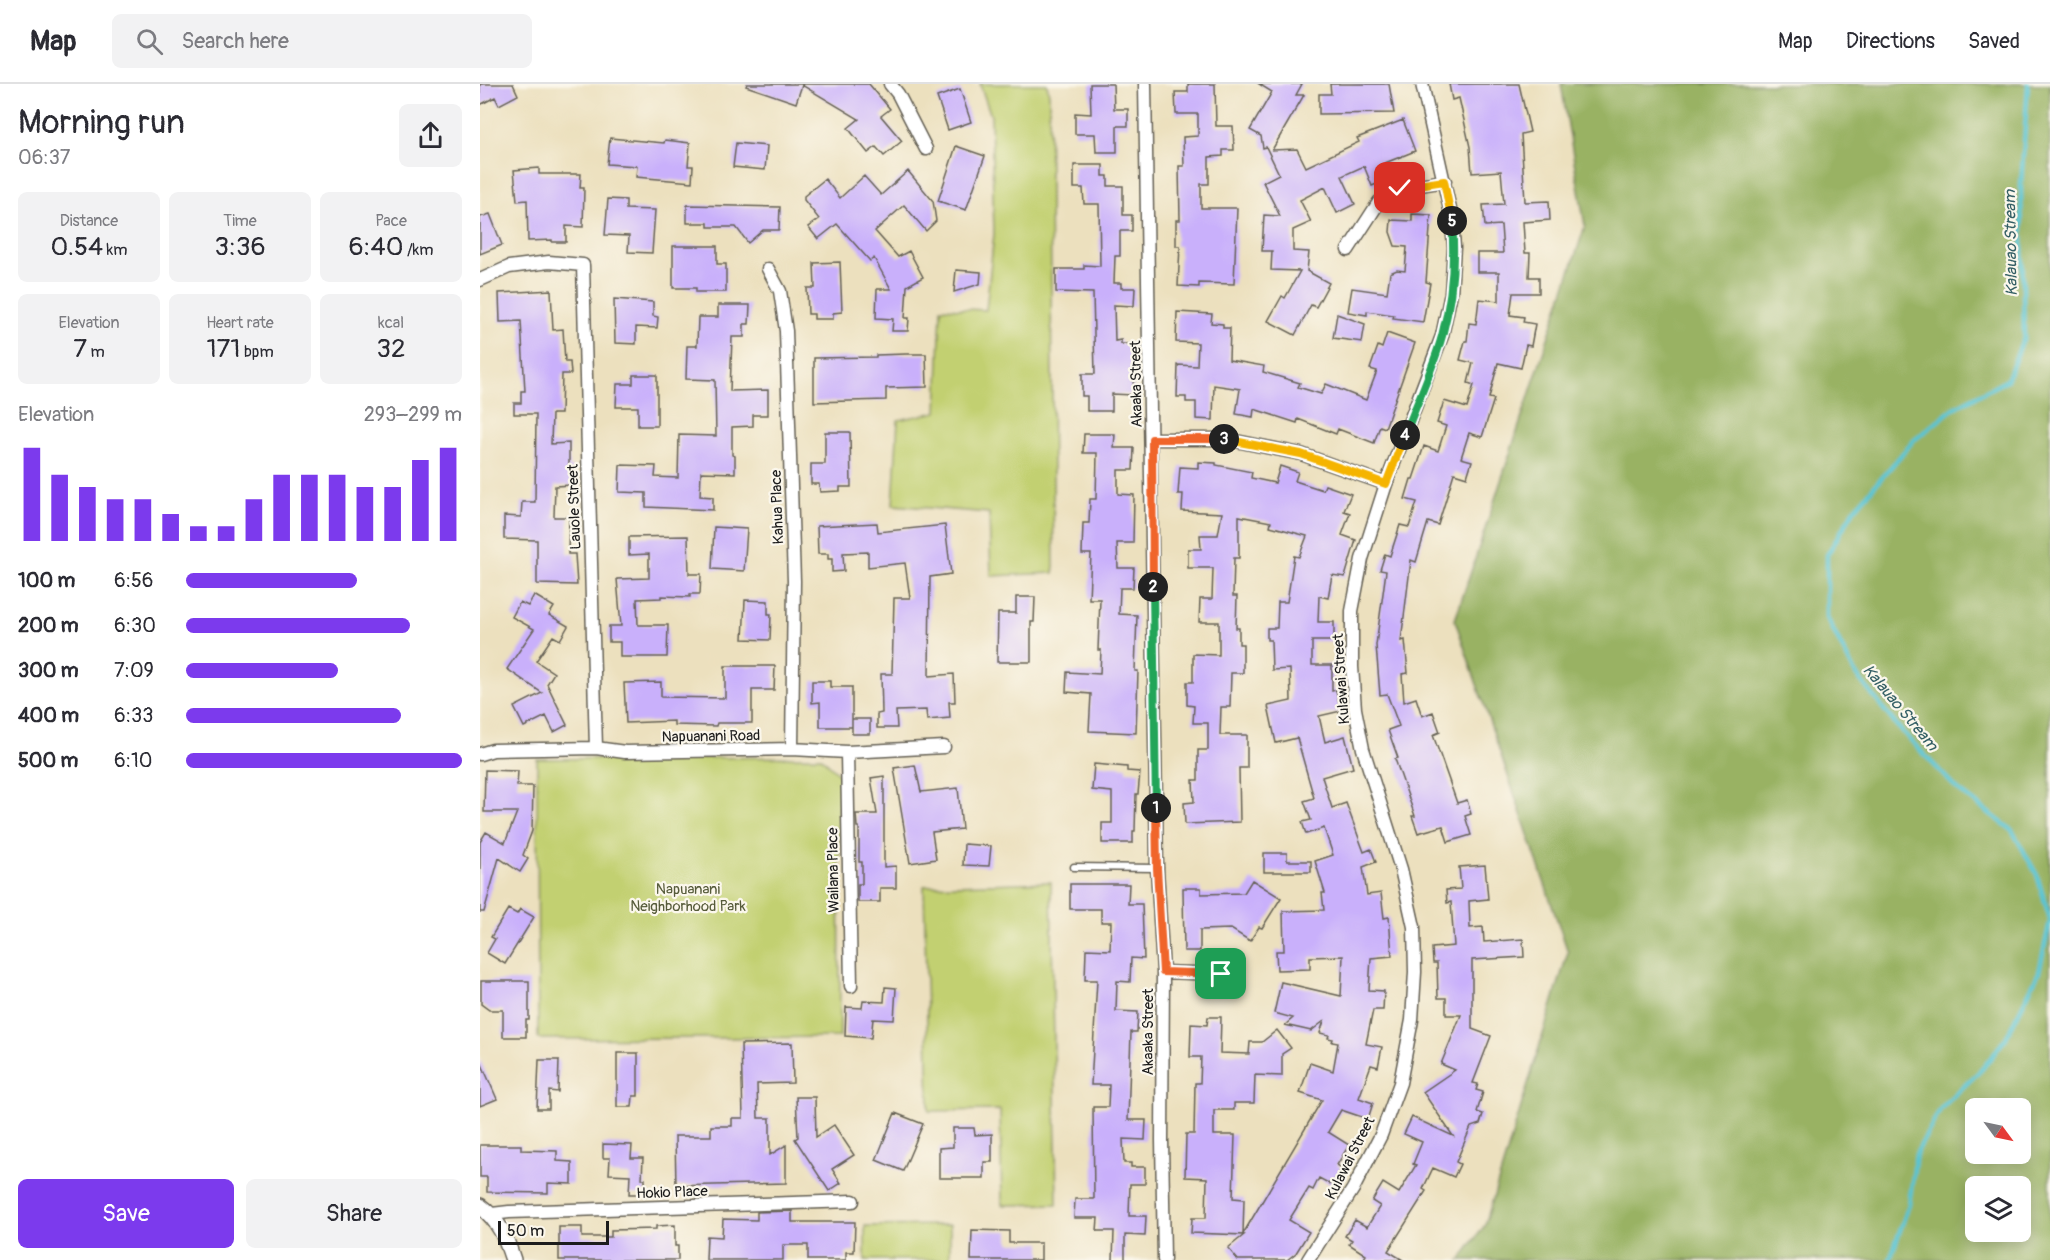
<!DOCTYPE html>
<html lang="en">
<head>
<meta charset="utf-8">
<style>
  :root { --surface:#fff; --page:#f2f2f3; --text:#2b2b33; --muted:#7c7c81; --line:#e1e1e2; --accent:#7c3aed }
  body { margin:0; font-family:Pangolin,sans-serif; background:var(--page); color:var(--text); height:100vh; display:flex; flex-direction:column; font-size:22px; white-space:nowrap }
  * { box-sizing:border-box; margin:0 }
  p { font-size:20px; color:var(--muted) }
  .icon { flex:none; width:33px; height:33px; fill:none; stroke:currentColor; stroke-width:2; stroke-linecap:round; stroke-linejoin:round }
  .map { position:relative; flex:1; overflow:hidden }
  .details { display:flex; flex-direction:column; background:var(--surface); width:480px }
  .details>* { flex:none }
  .needle { width:39px; rotate:123deg }
  .fabs { position:absolute; left:1485px; top:1014px; display:grid; gap:12px }
  .fabs a { display:grid; place-items:center; width:66px; height:66px; border-radius:9px; background:var(--surface); box-shadow:0 3px 15px #0003; font-size:30px }
  .scale { position:absolute; left:18px; bottom:15px; width:111px; box-sizing:border-box; padding-left:6px; border:3px solid #1c1c1c; border-top:0; font-size:16px; line-height:21px; white-space:nowrap; color:#1c1c1c; -webkit-text-stroke:4px #fbf7ec; paint-order:stroke }
  .pin { position:absolute; display:grid; place-items:center; width:51px; height:51px; color:#fff; margin:-26px; border-radius:12px; box-shadow:0 3px 9px #0006 }
  .km { position:absolute; width:30px; height:30px; margin:-15px; border-radius:50%; background:#222; color:#fff; font-size:16px; line-height:30px; text-align:center }
  .round { display:grid; place-items:center; flex:none; width:63px; height:63px; border-radius:9px; background:var(--page) }
  .headline { display:flex; align-items:center; justify-content:space-between; height:102px; padding:0 18px }
  h1 { font-size:33px; font-weight:600; line-height:45px }
  .stats { display:grid; grid-template-columns:repeat(3,1fr); gap:9px; height:102px; padding:6px 18px }
  .stats div { display:grid; align-content:center; border-radius:9px; background:var(--page); text-align:center }
  .stats b { font-size:26px; font-weight:600 }
  .stats small { font-size:16px; font-weight:400 }
  .stats p { font-size:16px }
  .chart { height:168px; padding:12px 18px }
  .chart p { display:flex; justify-content:space-between }
  .chart svg { width:100%; height:108px; margin-top:6px; stroke:var(--accent); stroke-width:6 }
  .cta { display:flex; gap:12px; margin-top:auto; padding:12px 18px }
  .cta a { flex:1; height:69px; border-radius:9px; background:var(--accent); color:#fff; font-size:24px; font-weight:600; line-height:69px; text-align:center }
  .cta a+a { background:var(--page); color:var(--text) }
  ul { padding:0 18px; list-style:none; font-size:20px }
  li { display:grid; grid-template-columns:96px 72px 1fr; align-items:center; height:45px }
  li i { height:15px; border-radius:8px; background:var(--accent) }
  header { display:flex; align-items:center; gap:36px; box-sizing:border-box; height:84px; padding:0 30px; background:var(--surface); border-bottom:2px solid var(--line) }
  header strong { font-size:28px }
  nav { display:flex; gap:33px; margin-inline-start:auto; font-size:21px }
  .search { width:420px; height:54px; background:var(--page); display:flex; align-items:center; gap:15px; box-sizing:border-box; padding:0 21px; border-radius:9px; color:var(--muted); font-size:22px }
  main { display:flex; flex:1; min-height:0 }
  .map>svg:first-child { display:block }
  .green { fill:#c2d071; stroke:#6f7646; stroke-width:1.5 }
  .forest { fill:#99b263; stroke:#5a6740; stroke-width:1.5; fill-rule:evenodd }
  .lines { fill:none; stroke-linecap:round; stroke-linejoin:round }
  .stream { stroke:#59c4d3; stroke-width:4.5 }
  .building { fill:#c9b0fb }
  .service-casing { stroke:#656155; stroke-width:9 }
  .minor-casing { stroke:#656155; stroke-width:15 }
  .tertiary-casing { stroke:#656155; stroke-width:18 }
  .service { stroke:#fff; stroke-width:6 }
  .minor { stroke:#fff; stroke-width:12 }
  .tertiary { stroke:#fff; stroke-width:15 }
  .split-1-casing { stroke:#fff; stroke-width:12 }
  .split-2-casing { stroke:#fff; stroke-width:12 }
  .split-3-casing { stroke:#fff; stroke-width:12 }
  .split-4-casing { stroke:#fff; stroke-width:12 }
  .split-5-casing { stroke:#fff; stroke-width:12 }
  .split-6-casing { stroke:#fff; stroke-width:12 }
  .split-1 { stroke:#f0652b; stroke-width:8 }
  .split-2 { stroke:#22a559; stroke-width:8 }
  .split-3 { stroke:#f0652b; stroke-width:8 }
  .split-4 { stroke:#f5b400; stroke-width:8 }
  .split-5 { stroke:#22a559; stroke-width:8 }
  .split-6 { stroke:#f5b400; stroke-width:8 }
  .labels { text-anchor:middle; stroke-width:4.5; stroke-linejoin:round; paint-order:stroke }
  .street-label { font-size:15px; fill:#1c1c1c; stroke:#fbf7ec }
  .park-label { font-size:15px; fill:#565b3a; stroke:#fbf7ec }
  .water-label { font-size:16px; font-style:italic; fill:#345f65; stroke:#fbf7ec }
</style>
</head>
<body>
<header>
<strong>Map</strong>
<div class="search"><svg class="icon" aria-label="search" viewBox="0 0 24 24"><circle cx="10" cy="10" r="6"/><path d="M15 15l6 6"/></svg>Search here</div>
<nav><a>Map</a><a>Directions</a><a>Saved</a></nav>
</header>
<main>
<section class="details">
<div class="headline"><div><h1>Morning run</h1><p>06:37</p></div><a class="round"><svg class="icon" aria-label="share" viewBox="0 0 24 24"><path d="M12 15V3M7 8l5-5 5 5M5 13v7h14v-7"/></svg></a></div>
<div class="stats">
<div><p>Distance</p><b>0.54<small> km</small></b></div>
<div><p>Time</p><b>3:36</b></div>
<div><p>Pace</p><b>6:40<small> /km</small></b></div>
</div>
<div class="stats">
<div><p>Elevation</p><b>7<small> m</small></b></div>
<div><p>Heart rate</p><b>171<small> bpm</small></b></div>
<div><p>kcal</p><b>32</b></div>
</div>
<div class="chart"><p><span>Elevation</span>293–299 m</p>
<svg viewBox="0 0 160 44" preserveAspectRatio="none"><path d="M5 44V6M15 44V17M25 44V22M35 44V27M45 44V27M55 44V33M65 44V38M75 44V38M85 44V27M95 44V17M105 44V17M115 44V17M125 44V22M135 44V22M145 44V11M155 44V6"/></svg>
</div>
<ul>
<li><b>100 m</b>6:56<i style="width:62%"></i></li>
<li><b>200 m</b>6:30<i style="width:81%"></i></li>
<li><b>300 m</b>7:09<i style="width:55%"></i></li>
<li><b>400 m</b>6:33<i style="width:78%"></i></li>
<li><b>500 m</b>6:10<i style="width:100%"></i></li>
</ul>
<div class="cta"><a>Save</a><a>Share</a></div>
</section>
<div class="map">
<svg width="1570" height="1176" viewBox="0 0 1570 1176">
  <rect width="100%" height="100%" fill="#fbf7ec"/>
  <filter id="ink" filterUnits="userSpaceOnUse"><feTurbulence type="fractalNoise" baseFrequency=".0167" numOctaves="2"/><feDisplacementMap in="SourceGraphic" scale="12" xChannelSelector="R" yChannelSelector="G"/><feConvolveMatrix kernelMatrix="1 2 1 2 8 2 1 2 1" color-interpolation-filters="sRGB"/></filter>
  <filter id="wash" filterUnits="userSpaceOnUse"><feTurbulence type="fractalNoise" baseFrequency=".008" numOctaves="4" result="noise"/><feDisplacementMap in="SourceGraphic" scale="24" xChannelSelector="R" yChannelSelector="G"/><feGaussianBlur stdDeviation="1.35" result="paint"/><feColorMatrix in="noise" values="0 0 0 0 0 0 0 0 0 0 0 0 0 0 0 0 0 1.4 0 .05"/><feComposite in="paint" operator="in"/></filter>
  <g filter="url(#wash)">
    <rect width="100%" height="100%" fill="#ece0be"/>
    <path class="green" d="M500,0H567L569,10L574,489L511,492L509,429L413,421L418,336L457,328L461,224L506,226L514,150L511,32Z
      M341,673L359,690L360,953L58,955L57,675Z
      M571,798L577,1120L522,1121L520,1026L449,1027L444,802Z
      M470,1141V1176H385V1142Z"/>
    <path class="forest" d="M1081,0H1570V1176H980L1005,1141L1088,868L975,536L1105,142ZM1496,1024H1540V1070H1496ZM1496,1102H1540V1148H1496Z"/>
    <g class="lines">
      <path class="stream" d="M1548,0L1541,101L1544,253L1527,296L1474,324L1433,357L1374,426L1347,471V534L1375,589L1417,642L1478,706L1532,746L1557,791L1570,836
        M1410,1176L1429,1120L1436,1070L1461,1024L1502,985L1526,954L1559,888L1570,837"/>
    </g>
    <g id="blocks">
      <path class="building" d="M0,0H33L38,11L19,21L15,13L0,21Z
        M267,0H389L410,25L401,32L422,57L404,72L396,63L388,69L368,44L379,35L322,1L316,19L266,2Z
        M610,0H633L634,25H648V42H637V68H616L615,50H595V29L611,30Z
        M708,0H735L736,42H753L754,66H743V72L729,73V100H721V124H757L754,200L719,199V203L698,202L700,162H696V136H700L699,82H704L703,53L718,52V30H696L695,8H708Z
        M779,0H822L816,11H824L792,66L817,65L826,83L879,58L877,54L923,36L935,67L905,79L911,94L892,102L884,82L862,92L875,120L857,129L845,103L820,116L831,138L813,146V167L829,168L827,187L849,199L836,223L831,221L815,251L788,237L802,212L805,214L820,187L791,186L792,167H782L784,131L800,132L783,98L799,90L786,63L783,64L781,52L770,46L792,8Z
        M850,0H909L914,29L839,30V10H851Z
        M969,0H1039L1050,48L1041,50L1045,118L1069,117L1070,136L1043,138L1045,169H1050L1049,193H1059V209H1033L1030,231L1044,233L1043,238L1055,240L1051,262L1046,261L1041,284L1018,279L1009,314L1014,315L1002,353L989,349L981,374L992,377L987,393L974,389L958,441L948,438L936,478L931,476L921,557L925,556L928,589L922,590L924,618L936,614L942,632L953,628L960,648L953,651L977,719L987,716L991,730L985,732L991,751L968,758L963,742L938,749L932,732H935L915,675L918,674L908,646L919,642L907,610L900,611L896,561L906,487L900,486L905,470L910,472L920,441L929,443L937,418L925,415L931,395H933L944,362L958,367L966,342L957,339L964,317L987,324L994,301L988,299L993,279L980,276L985,257H987L989,239L996,240L999,215L1019,217V188H997V169H1023L1021,141L1005,142L1003,121L1024,120L1021,87L992,89L990,63L979,14L972,16Z
        M480,5L491,38L468,46L457,13Z
        M130,54L184,59L185,56L210,59L208,82H213L212,98L156,93L157,82L127,80Z
        M256,59L287,62L285,86L253,83Z
        M476,62L505,72L486,126L458,117Z
        M594,81H623V92H628V102H643V131H652V147H640V172H635L634,199H641V204H655L654,222L634,221L635,257L641,256V260H655L653,311L632,310V327H607V312H602V290H615L613,209L576,208V185H604V181L620,182L619,120H604L603,104H594Z
        M59,84V90H101L100,104H104L103,143L86,142V158H72V156L48,157L47,116L37,117L34,86Z
        M428,87L453,117L456,137L446,147L424,121L395,147L418,173L429,167L443,193L427,202L425,234H429L428,247H412L413,235L396,234L397,205H411L394,174L390,177L357,140L338,155L328,143L339,135L324,116V112L345,95L360,114L384,92L401,111Z
        M128,115L146,116V125L175,126L172,169L148,168L149,152L125,151Z
        M207,121L300,123L299,146H283L268,159L256,143H228V139H207Z
        M10,130L22,161L0,170V133Z
        M932,130L951,131L946,198L950,199L943,238L913,234L914,231L887,227V231L868,228L872,204L907,209L910,189L917,186L925,187L927,163L915,162L910,148L911,136L932,137Z
        M193,162H237V180H246V208H216V204H193Z
        M360,178L362,228L353,229V235H334V230H328L327,204H335L334,179Z
        M476,186L501,188L500,200L474,208Z
        M71,206L73,246L83,245L85,278H90L91,290H82L81,330H72L71,360L89,359V383H92V401L75,402L74,433H89L88,470H95L97,501L57,500V456L24,455V432L41,433L42,418H55L56,330H34V319H41V307H45L41,237L20,238L19,209Z
        M134,215L173,218V232L178,233L177,244L156,243V260L135,259Z
        M238,221H270L269,240H264V253H252L250,307L288,306V331H273V342L252,343V371L255,372V389L221,388L220,412L233,413V426L166,423V409L139,408L140,381L176,382L175,393L198,394L199,351L236,352L235,296L206,295L207,262H217L218,233H238Z
        M697,228L732,230L731,239L743,240V244H750L749,276L784,282L783,288L820,299L818,303L841,310L846,300L886,316L897,287L890,285L898,262L902,264L907,249L935,259L905,344L900,342L894,359L858,345L856,350L818,335L817,339L774,325L773,333L756,330L760,305L734,301L733,336L716,335V318H706V313H697L698,281L717,282L718,259L696,258Z
        M857,230L885,240L882,258L853,254Z
        M426,270H446L447,303L406,304V316L334,318V274L396,273V271Z
        M153,291H177V342H158V323H136L137,300H153Z
        M345,348H370L371,403H360V407L340,408L339,400H331V380H345Z
        M604,350H635L634,364H654L653,386H638V410L654,411L653,459H637L638,484H654L653,504H640L639,530L657,531L655,587H658L656,649L609,647L611,610L586,608L587,588L620,590L621,566H618L620,515H609L611,470H602L603,439H609L610,415H616L617,369H603Z
        M718,378L736,379V381L772,388L771,394L795,399L800,382L818,388L815,397L843,406L845,401L871,410L864,427L870,429L862,451L876,456L865,493L852,491L848,514L839,512L838,538H854V557H832V581H852V607L856,606L861,627L839,632L845,658L865,652L873,684L842,693L852,724L866,719L884,768L891,765L896,778L883,783L887,811L901,809L904,834L909,833L912,872L891,874L889,906L904,907L903,926H893L886,960L902,963L898,983L891,981L879,1014L893,1019L888,1035L861,1026L848,1048L869,1061L857,1081L862,1084L852,1101L839,1094L833,1106L829,1104L809,1136L829,1148L816,1169L807,1176H758L748,1164L764,1151L711,1149L712,1134H726L727,1094L705,1093L706,1050H714L715,999H720L721,973H710L711,940L727,941L728,933H741L740,969L769,970L770,958H782L797,946L811,964L802,970V992L775,991L774,1019H754V1026H734V1051H755L753,1114L764,1115L763,1150L842,1016L820,1009L830,979L853,987L858,959L852,958L853,955L848,954L849,951L840,949L844,937L831,947L805,941L813,934L794,929L801,898L861,912L863,872L830,873V885L797,886L796,867H804L803,827L844,826L842,809H845L835,777L853,771L844,744L826,750L822,738L831,736L824,717L834,714L817,654L796,659L788,622L811,617L810,585L792,586L791,556H787V544H797L798,518H807L814,472L819,473L827,452L790,442L791,438L759,432V474H754L753,512H757L756,544H759V560H763V589H751L750,623H741L740,651H767V684H759L760,738L705,740L704,719L714,718L713,696H718V666H728V639H713L714,622L707,621V598H713V570L739,571V538H719L720,515H732L733,484H708V465H721L720,451H738L742,429L702,427L703,410H698L700,383L718,384Z
        M397,439L398,448L465,441L471,490L450,493L449,592L474,590L475,618H469L470,634L447,636L446,626L416,627L417,644H397V630L402,629L401,590H412L414,514H430L425,479L388,483V468L363,469L364,487L352,488V475H348V470H338L337,442Z
        M234,443L267,445L264,487L232,485Z
        M208,452L209,490H221L220,510H210V513L181,512V514L157,515L158,541H188L187,573H140V558H129V542H141L137,495L169,494V470L149,471V453Z
        M54,511L74,523L69,531L88,542L80,556L73,552L56,577L74,589L67,600L87,641L74,648L66,632L44,643L34,623L62,609L27,585L54,545L32,533L40,518L48,522Z
        M536,513H555L554,538H551V578H517L518,529H536Z
        M265,516L288,517V530H291L290,556L263,555Z
        M245,582H295L294,606H272V639H237L236,642L194,641V637L146,639L144,599L181,598V613L245,614Z
        M332,597H350V603H372V643H340V618L332,619Z
        M372,635H390V650H372Z
        M614,680L647,683V687L660,688L658,710H656L655,747H653V759H622V739H632V708L612,706Z
        M435,681L441,708L478,704L482,745L452,748L456,775L430,779L414,684Z
        M5,686L38,687L37,702H53L52,747L43,771L48,775L40,788L19,774L4,828H0V758L6,748L25,759L37,728H4Z
        M404,692V783L416,782V804H400V818H378V800H382V778H379V743H377L376,730H397L391,694Z
        M484,760L511,762L509,782L483,781Z
        M784,769H807V777H831V788H784Z
        M1005,781L1008,815L989,817L990,844L1003,843L1004,858L1043,855L1044,873L992,876V945L1011,952L993,999L998,1000L996,1006L1003,1008L997,1028L1003,1030L1000,1040L991,1043L976,1078L980,1080L974,1093L953,1084L943,1105L946,1107L908,1167L923,1176H883L886,1171L869,1160L872,1156L865,1152L875,1136L887,1143L900,1122L892,1117L903,1099L919,1109L936,1081L933,1080L942,1058L924,1050L932,1033L973,1052L943,1008L975,986L961,980L981,931H966V914H958L957,879H953L952,864L974,862L971,818L967,819L966,806L981,805L979,783Z
        M772,796L801,814L782,844L779,843L770,857L751,845L720,846V867H704L703,804H721V810L764,809Z
        M590,800H649L648,820H662L664,875L651,874L650,898L637,897L636,927L658,928L657,948H651L648,1036H666L665,1056L643,1055L644,1079H651V1083H665V1100H650L649,1132H666L665,1152L645,1151V1176H633L634,1147H617L618,1134H594L595,1115H614L613,1023H628L629,1001H611L617,896H605L606,865L630,866L631,838H621V825H590Z
        M28,825L37,830L40,825L54,833L25,880L7,869L15,855L11,853Z
        M1,897H49V936H46V953H23V926H9L1,920Z
        M405,903L416,904L414,936L393,935L391,954L365,952L366,923L382,924L383,917L404,918Z
        M312,959L313,999L277,1000L278,1034H290V1071L306,1061V1099L196,1102L195,1052H231V1042H252V1034H263L261,960Z
        M137,969H158V1012H153L152,1023H137Z
        M0,976L17,1015L0,1022Z
        M59,976H79L78,1008L69,1007V1025H57Z
        M316,1013H335L336,1053L354,1041L374,1071L352,1085L361,1099L349,1107L315,1055L318,1053Z
        M415,1029L443,1040L423,1087L396,1076Z
        M473,1044H494L495,1051L512,1050V1078H504V1094H459V1064L473,1063Z
        M123,1060L152,1061L151,1074H163L162,1095H165V1110H149L150,1091L129,1090L130,1074H123Z
        M0,1061H41V1066L77,1067V1077L92,1078V1100L68,1099V1109L7,1108V1093H0Z
        M312,1127V1138H375L374,1168H366V1176H328V1161H303V1176H226L227,1152L242,1153L243,1135L277,1136V1128Z
        M195,1141V1162H198V1176H79V1143H102V1153H131V1146L176,1145V1142Z
        M492,1146L529,1147V1159H561V1176H491Z"/>
    </g>
  </g>
  <g filter="url(#ink)">
    <use href="#blocks" fill-opacity="0" stroke="#656155" stroke-width="1.5"/>
    <g class="lines">
      <g class="service-casing">
        <path id="service" d="M594,783L676,784"/>
      </g>
      <g class="minor-casing">
        <path id="minor" d="M410,0L418,10L446,65
          M665,0L677,784L683,888L682,1056L684,1176
          M868,166L899,118L920,104L965,97
          M288,185L300,207L306,247L314,497L312,665
          M0,196L29,183L69,178L103,181L116,664
          M671,355H746L821,370L906,400
          M367,668L371,902
          M0,670L13,666L116,664L145,668L312,665L367,668L464,663
          M683,888L741,890
          M12,1130L29,1128L373,1117
          M828,1176L873,1105L901,1051L920,999L932,936L935,888L934,843L921,785L883,665L875,625L872,583V527L882,475L906,400L962,252L971,209L974,163L971,130L942,0"/>
      </g>
      <g class="tertiary-casing">
        <path id="tertiary" d="M0,1122C19,1136 26,1154 33,1176"/>
      </g>
      <use href="#service" class="service"/>
      <use href="#minor" class="minor"/>
      <use href="#tertiary" class="tertiary"/>
    </g>
  </g>
  <g class="lines" filter="url(#ink)">
    <g class="split-1-casing">
      <path id="split-1" d="M676,724L677,784L683,888L741,890"/>
    </g>
    <g class="split-2-casing">
      <path id="split-2" d="M673,503L676,724"/>
    </g>
    <g class="split-3-casing">
      <path id="split-3" d="M673,503L672,355H744"/>
    </g>
    <g class="split-4-casing">
      <path id="split-4" d="M744,355L821,370L906,400L925,351"/>
    </g>
    <g class="split-5-casing">
      <path id="split-5" d="M925,351C937,318 953,285 962,252C972,215 975,175 972,137"/>
    </g>
    <g class="split-6-casing">
      <path id="split-6" d="M920,104L964,97L972,137"/>
    </g>
    <use href="#split-1" class="split-1"/>
    <use href="#split-2" class="split-2"/>
    <use href="#split-3" class="split-3"/>
    <use href="#split-4" class="split-4"/>
    <use href="#split-5" class="split-5"/>
    <use href="#split-6" class="split-6"/>
  </g>
  <g class="labels">
    <g class="street-label">
      <text transform="translate(656 300) rotate(-91)" y="5">Akaaka Street</text>
      <text transform="translate(94 423) rotate(-92)" y="5">Lauole Street</text>
      <text transform="translate(297 423) rotate(-92)" y="5">Kahua Place</text>
      <text transform="translate(861 595) rotate(-94)" y="5">Kulawai Street</text>
      <text transform="translate(231 652) rotate(-1)" y="5">Napuanani Road</text>
      <text transform="translate(353 786) rotate(-91)" y="5">Wailana Place</text>
      <text transform="translate(668 948) rotate(-90)" y="5">Akaaka Street</text>
      <text transform="translate(870 1074) rotate(-63)" y="5">Kulawai Street</text>
      <text transform="translate(192 1108) rotate(-2)" y="5">Hokio Place</text>
    </g>
    <g class="park-label">
      <text x="208" y="810">Napuanani<tspan x="208" dy="17">Neighborhood Park</tspan></text>
    </g>
    <g class="water-label">
      <text transform="translate(1530 159) rotate(-91)" y="6">Kalauao Stream</text>
      <text transform="translate(1421 623) rotate(50)" y="6">Kalauao Stream</text>
    </g>
  </g>
</svg>
<div class="fabs">
<a><svg class="needle" viewBox="-14 -14 28 28"><path d="M0-13l5 13h-10z" fill="#e53935"/><path d="M0 13l5-13h-10z" fill="#7c7c81"/></svg></a>
<a><svg class="icon" aria-label="layers" viewBox="0 0 24 24"><path d="M12 4l9 5-9 5-9-5zM3 14l9 5 9-5"/></svg></a>
</div>
<div class="scale">50 m</div>
<div class="pin" style="left:741px;top:890px;background:#1e9e55"><svg class="icon" aria-label="arrive" viewBox="0 0 24 24"><path d="M6 21V4h12l-3 4 3 4H6"/></svg></div>
<div class="pin" style="left:920px;top:104px;background:#d93025"><svg class="icon" aria-label="check" viewBox="0 0 24 24"><path d="M5 12l5 5 9-10"/></svg></div>
<b class="km" style="left:676px;top:724px">1</b>
<b class="km" style="left:673px;top:503px">2</b>
<b class="km" style="left:744px;top:355px">3</b>
<b class="km" style="left:925px;top:351px">4</b>
<b class="km" style="left:972px;top:137px">5</b>
</div>
</main>
</body>
</html>
